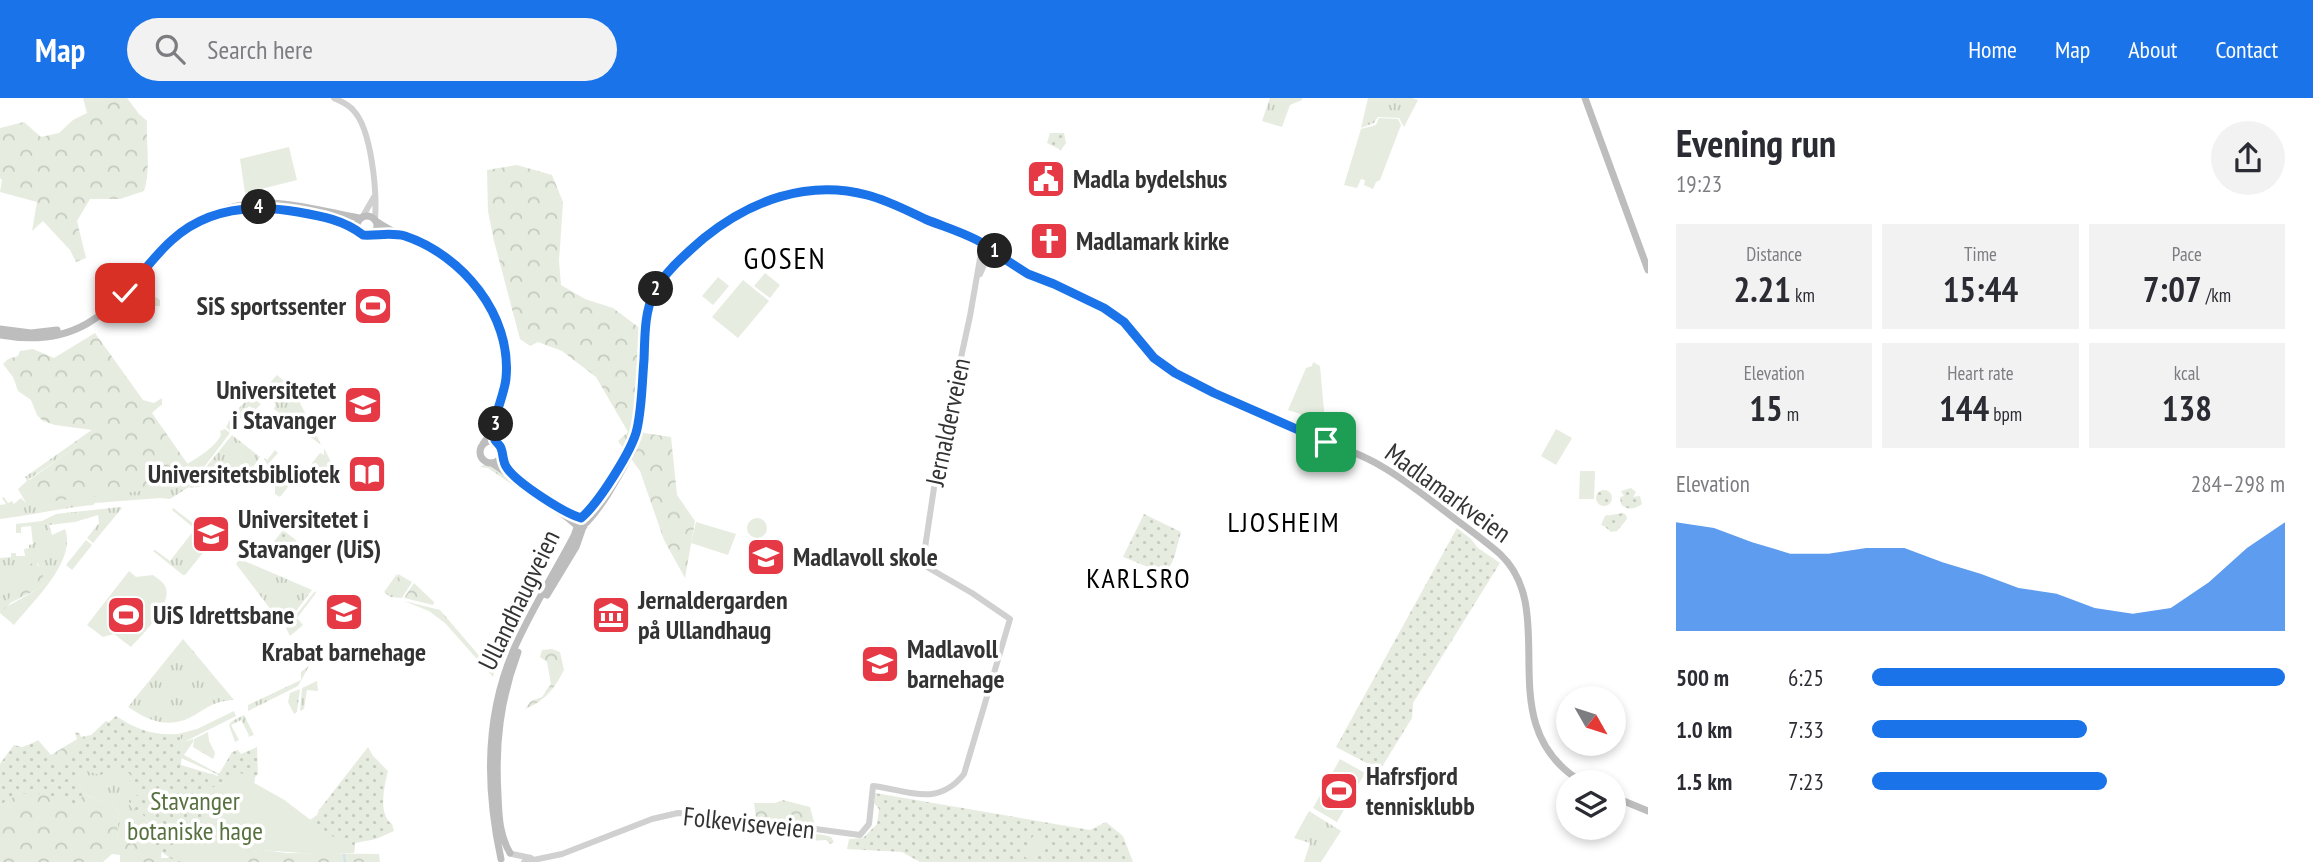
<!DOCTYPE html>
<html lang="en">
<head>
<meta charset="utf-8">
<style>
  :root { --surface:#fff; --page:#f2f2f3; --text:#2b2b33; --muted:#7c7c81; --accent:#1a73e8 }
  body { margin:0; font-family:"PT Sans Narrow",sans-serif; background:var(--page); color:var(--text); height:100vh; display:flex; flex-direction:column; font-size:26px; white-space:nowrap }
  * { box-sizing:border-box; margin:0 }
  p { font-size:23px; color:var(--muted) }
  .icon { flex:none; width:38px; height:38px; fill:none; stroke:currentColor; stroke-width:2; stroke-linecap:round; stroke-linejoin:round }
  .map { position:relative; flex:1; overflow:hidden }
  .side { display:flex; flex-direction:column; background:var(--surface); width:665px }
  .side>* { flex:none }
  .needle { width:46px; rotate:129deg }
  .fabs { position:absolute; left:1556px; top:588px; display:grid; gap:14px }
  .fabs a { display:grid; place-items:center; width:70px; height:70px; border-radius:50%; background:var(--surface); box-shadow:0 4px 10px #0003; font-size:35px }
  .pin { position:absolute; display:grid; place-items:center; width:60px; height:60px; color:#fff; margin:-30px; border-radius:14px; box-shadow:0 4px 10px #0006 }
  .km { position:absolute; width:35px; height:35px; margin:-18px; border-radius:50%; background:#222; color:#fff; font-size:19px; line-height:35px; text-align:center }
  .round { display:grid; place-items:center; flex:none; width:74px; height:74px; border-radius:37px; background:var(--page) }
  .summary { display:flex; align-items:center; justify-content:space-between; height:119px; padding:0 28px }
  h1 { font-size:38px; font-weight:700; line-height:52px }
  .figures { display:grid; grid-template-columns:repeat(3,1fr); gap:10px; height:119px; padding:7px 28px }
  .figures div { display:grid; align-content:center; border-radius:0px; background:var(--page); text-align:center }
  .figures b { font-size:35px; font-weight:700 }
  .figures small { font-size:19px; font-weight:400 }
  .figures p { font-size:19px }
  .chart { height:196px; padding:14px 28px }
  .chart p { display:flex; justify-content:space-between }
  .chart svg { width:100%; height:126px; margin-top:7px; fill:var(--accent); opacity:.7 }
  ul { padding:0 28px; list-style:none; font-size:23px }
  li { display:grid; grid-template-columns:112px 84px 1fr; align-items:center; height:52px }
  li i { height:18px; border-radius:9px; background:var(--accent) }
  header { display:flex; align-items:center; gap:42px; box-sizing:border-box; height:98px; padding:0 35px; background:var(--accent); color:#fff }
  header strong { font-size:33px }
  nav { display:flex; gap:38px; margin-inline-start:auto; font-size:24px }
  .search { width:490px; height:63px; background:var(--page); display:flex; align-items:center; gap:18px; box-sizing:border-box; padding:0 24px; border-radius:38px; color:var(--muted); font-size:26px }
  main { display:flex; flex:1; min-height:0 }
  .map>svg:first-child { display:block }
  .grass { fill:url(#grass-tufts); fill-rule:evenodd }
  .forest { fill:url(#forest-crowns) }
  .park { fill:url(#park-dots) }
  .garden { fill:#e6ecdf }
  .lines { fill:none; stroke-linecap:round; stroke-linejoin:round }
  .stream { stroke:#cfe2ee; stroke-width:2 }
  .tertiary { stroke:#d0d0d0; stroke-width:6 }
  .secondary { stroke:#bdbdbd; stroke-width:7 }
  .route-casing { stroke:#fff; stroke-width:14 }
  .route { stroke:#1a73e8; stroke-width:9 }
  .labels { text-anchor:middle; stroke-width:7; stroke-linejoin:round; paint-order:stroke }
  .poi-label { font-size:26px; font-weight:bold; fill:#333; stroke:#fff; text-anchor:start }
  .street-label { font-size:26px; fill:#333; stroke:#fff }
  .park-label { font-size:26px; fill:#56703f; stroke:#fff }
  .neighbourhood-label { font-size:28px; letter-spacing:2px; fill:#000; stroke:#fff }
  .quarter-label { font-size:30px; letter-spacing:2px; fill:#000; stroke:#fff }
</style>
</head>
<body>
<header>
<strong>Map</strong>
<div class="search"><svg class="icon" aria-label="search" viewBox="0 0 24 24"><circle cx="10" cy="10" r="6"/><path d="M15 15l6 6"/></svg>Search here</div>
<nav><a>Home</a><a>Map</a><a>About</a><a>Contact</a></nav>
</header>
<main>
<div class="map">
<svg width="1648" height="764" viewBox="0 0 1648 764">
  <defs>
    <pattern id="grass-tufts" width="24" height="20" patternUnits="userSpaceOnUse" patternTransform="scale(1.75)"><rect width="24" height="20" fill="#e6ecdf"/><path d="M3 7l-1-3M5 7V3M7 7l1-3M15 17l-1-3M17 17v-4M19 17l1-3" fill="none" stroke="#c6cbc0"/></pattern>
    <pattern id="forest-crowns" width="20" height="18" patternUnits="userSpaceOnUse" patternTransform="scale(1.75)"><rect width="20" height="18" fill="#e6ecdf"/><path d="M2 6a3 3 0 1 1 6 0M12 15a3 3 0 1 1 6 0" fill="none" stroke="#c6cbc0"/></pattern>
    <pattern id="park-dots" width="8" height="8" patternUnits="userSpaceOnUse" patternTransform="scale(1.75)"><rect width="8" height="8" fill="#e6ecdf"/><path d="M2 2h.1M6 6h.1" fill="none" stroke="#c6cbc0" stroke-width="1.8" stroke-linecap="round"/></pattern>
  </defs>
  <rect width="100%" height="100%" fill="#fff"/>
  <path class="grass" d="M1270,0H1302V2L1290,7L1282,29L1262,23Z
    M1368,0H1412L1418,2L1404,29L1399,20L1378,19L1374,25L1361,30Z
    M166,154C129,196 105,234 45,243C54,237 78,233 92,226C120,211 139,183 159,159Z
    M277,277L293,291L321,347L274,311L276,306L267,299L263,302V292Z
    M250,299L261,306L255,312L249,308L231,334L226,329L233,316Z
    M96,329L99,333L28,382L179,383L189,368L187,366C200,358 214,350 221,337L220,333L225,331L230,335L189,389L170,401L160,400L95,405L93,407C61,410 32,417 0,421V407L6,406L2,400L4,399L8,405L12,403L14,406L21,400L26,405L18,391L27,383L25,379Z
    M232,337L260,359L251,372L250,383L189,390Z
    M324,350L331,364L325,371L305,374L320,355L324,357Z
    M275,352L278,355L270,364L273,367L270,370L274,368L289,378L295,369L300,373L296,378L274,381L264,360L267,362Z
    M484,367L491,368L567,421L566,423L488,370L480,369Z
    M294,381L280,399L275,396V382Z
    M120,409L122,410L93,445L87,440L99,425L98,417L75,424L49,427L52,437L65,431C77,463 33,503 14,527L0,515V460L11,459V455H16V458H25L24,451L29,450V447L33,446L31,428L21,429V435H16V426L42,423L56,416ZM38,465L44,485L38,491L8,508Z
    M173,410L214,441L185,477H183L153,453L155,452L170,463L195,431L172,412Z
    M86,442L92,447L72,472L66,467Z
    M240,461L312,492L284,529L236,466Z
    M397,476L399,484L397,493L402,500L390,499L384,494Z
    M315,493L316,495L297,520L303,527L290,538L286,530Z
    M404,503L440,512L494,575L493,579L445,525L429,513Z
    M183,541L234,602C212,603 207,611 189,620C166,631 146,621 128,609Z
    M309,568L298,588L248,613V607L301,582V574Z
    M317,583L318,593L307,592L304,611L300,613L302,590Z
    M300,591L297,614L294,616L288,604L290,595Z
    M234,613L236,618L184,644L193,641V644L184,657L219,676L227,665L228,676L219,677L181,660L183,644L178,636L197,631Z
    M244,617L254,637L247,639L249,637L241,622L231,627L239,642L235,644L229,627L232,623Z
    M208,634L209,643L215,655L213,661L193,649L194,641Z
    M113,668L115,673L132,675L134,687L141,697L129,700L131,709C143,716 149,721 152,734L147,739L132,746L117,739L119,716L113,705H106L84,696V692L74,680L78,671L89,673Z
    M1309,713L1341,733L1321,764H1304L1310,745L1294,740Z"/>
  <path class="forest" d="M83,0H127L139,16L147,23C146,45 151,72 144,93L120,101H90L77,123L86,160L76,164L70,152L43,123L32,133L37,104L0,94L2,82L0,80V30L24,24L41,39L59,35L73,22L87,15Z
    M517,67L552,77L563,104L559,163L561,187L585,201L613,210L641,231L633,324L644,335L671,339L677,397L695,423L685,480L664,442L640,373L618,343L628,334L596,279L562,253L538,244L530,248L520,241L494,143L488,113L487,72Z
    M144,184L154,198L160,202V208H142L140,206L139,198L135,194Z
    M95,235L143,302L154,305L162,300V306L152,315L189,368L176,389L45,404L28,383L98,333L96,329L92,332L55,327L43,323L37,317L31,302L18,293L13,279L3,266L8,261L18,258L20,253L33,251L54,260Z
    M35,464L42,472L44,485L38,491L10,505L1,514L28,467Z
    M398,476L412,484L402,500L397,493Z
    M414,485L434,504L433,507L404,500Z
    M552,551L560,554L564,572C555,590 544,604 525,611L531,603L542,599L551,586L547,564L540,559L542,552Z
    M105,624L115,673L113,669L101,677L79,671L74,680L84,692V696L106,705H113L119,716L117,739L132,746L137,743V738L147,739L152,734C149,720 143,716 131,709L128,700L141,696L134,692V687L129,682L134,674L162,747L161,760H167L182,749L225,764H120V757L112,756L103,764H0V666L12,650L25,693L27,648L38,642L51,657L77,641L75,634L79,635L81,639L91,637Z
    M783,702L810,709L815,728L756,720L754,705H775Z
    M721,724L738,728H759L824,737L831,739L834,744L830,746L826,742L808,743L760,734L719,731Z
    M264,752L286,755L379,756L380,764H233L242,753Z"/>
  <path class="park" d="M1050,35H1064L1066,45L1061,52L1047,45Z
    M1631,390L1636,394L1633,399L1640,398L1642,406C1636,410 1628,414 1621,406L1620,399L1624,398L1621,393Z
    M1596 400a8 8 0 1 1 16 0a8 8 0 1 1-16 0Z
    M1623,415L1626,417L1627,421L1617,433L1611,434L1604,428L1601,427L1605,418Z
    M1144,416L1181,434L1174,460L1166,476L1123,459Z
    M1457,430L1471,441L1478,450L1500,465L1413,605L1412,620L1380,672L1336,649Z
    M283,432L297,443L287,455L273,445Z
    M116,618C135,631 154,638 178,636L183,644L181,667L218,678L232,654L238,652L241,656L257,649L258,676L255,679L254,685L284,702L310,722L317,717L319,712L368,649L373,658L388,673C384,688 378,717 392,726L394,733L376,741L355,745L354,755L319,756L264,752L243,753L233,764H183L173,762L149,745C154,724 149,720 131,709L128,700L141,696L134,692V687L129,682L132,676L115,673L113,669L101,677L89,673L78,672L74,680C84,693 86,693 77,708C45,697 31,685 0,707V666L14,647L22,649L36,644L60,673L103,626L106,623L109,624Z
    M875,695L1090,732L1106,724L1123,738L1133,764H920L902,754L847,751L849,741L863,740L877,726L879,711L874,705Z"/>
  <path class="garden" d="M1379,20L1398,21L1401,27L1380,82L1376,84L1373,91L1364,87L1365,82L1361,81L1357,90L1344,87L1361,31L1376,27Z
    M289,49L297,82L245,95L240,61Z
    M765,175L780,187L770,200L754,188Z
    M718,179L729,188L713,207L702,198Z
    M743,182L769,203L738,240L712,219Z
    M1313,264L1320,268L1325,324L1288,312L1306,270L1312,268Z
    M1556,331L1572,340L1556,367L1541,358Z
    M1580,373H1595L1594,401H1579Z
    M747 430a10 10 0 1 1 20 0a10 10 0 1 1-20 0Z
    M696,424L736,436L728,457L691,445Z
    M129,473L136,479L153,477C157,480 163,484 165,488C174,506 142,537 131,549L114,536L103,539L87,527Z
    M1340,661L1365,675L1337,724L1313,710Z
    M240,675L255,679L254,685L284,702L343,746L355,748L354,755L319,756L264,752L243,753L233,764H183L170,759L195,727L205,725V690L222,688L228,682L227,678Z
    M1036,734L1048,742L1032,764L1021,756Z"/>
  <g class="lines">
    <path class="stream" d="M344,757L345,764"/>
    <path class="tertiary" d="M334,0C340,3 348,6 353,12C372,31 377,95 375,121
      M363,118L374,99
      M980,176L988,158
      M512,756L531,760
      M524,764L562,756L652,721L678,715L711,717L860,737L869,726L873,688C908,692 937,710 964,676L1010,521L972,495L927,469L923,463L937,370L970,218L981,155"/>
    <path class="secondary" d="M1585,0L1648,172
      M247,110C279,107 330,115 357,133
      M357 128a10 10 0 1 1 20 0a10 10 0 1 1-20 0Z
      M376,123C401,141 432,147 455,167C499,203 516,259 499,312C495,323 491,336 483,346
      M993,151C1024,181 1068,187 1104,210C1134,227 1148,260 1178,277C1223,302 1271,321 1318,340C1339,349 1362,356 1381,368C1404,381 1425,398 1446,414C1464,428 1483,441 1500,456C1563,515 1487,627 1582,684
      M0,231L31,235L57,232
      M0,237C132,261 132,131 237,108C277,99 320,113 359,120
      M480 354a11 11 0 1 1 22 0a11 11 0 1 1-22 0Z
      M492,365L548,403L575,426
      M581,420L589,413L619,367
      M586,425C595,416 601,407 608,396C617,381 627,365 633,349C642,323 642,292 643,264C645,241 644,218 654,196C662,175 686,155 703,141C750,103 805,81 866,96C887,101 906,112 925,121C944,129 966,135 984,146H988L993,151L989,158L981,155V150L984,146
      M547,497L576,449L583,429
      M1614,699L1648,713
      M510,755C499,736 499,718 498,697C495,646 500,602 518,554
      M501,761C486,692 485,617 514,551C531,512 554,476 574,438L577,429L576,423L580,420L584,421V428L577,429"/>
  </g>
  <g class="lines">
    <g class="route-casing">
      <path id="route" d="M125,195C141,177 154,158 172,142C207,110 253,106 298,114C321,118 344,122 363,137C377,138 390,134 405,138C462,157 512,217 506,280C505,297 489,326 495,342C497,345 500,347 501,350C504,358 502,363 507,370C517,385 564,415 581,420C598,406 633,351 637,331C642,309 642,285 644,262C645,240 644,215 654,195C664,174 687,155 704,140C750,103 807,81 867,97C887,102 906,112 925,121C944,129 966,135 984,146H988L1000,158L1028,176L1054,186L1104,210L1124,224L1154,260L1175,275L1214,295L1326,344"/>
    </g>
    <use href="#route" class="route"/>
  </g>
  <defs>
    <g id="civic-square" transform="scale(2.0125)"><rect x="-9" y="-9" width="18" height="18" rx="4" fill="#e63946" stroke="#fff"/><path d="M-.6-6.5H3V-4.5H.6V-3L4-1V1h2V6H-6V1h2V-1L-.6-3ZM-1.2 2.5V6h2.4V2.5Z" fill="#fff"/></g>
    <g id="church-square" transform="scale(2.0125)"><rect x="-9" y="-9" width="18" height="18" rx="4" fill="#e63946" stroke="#fff"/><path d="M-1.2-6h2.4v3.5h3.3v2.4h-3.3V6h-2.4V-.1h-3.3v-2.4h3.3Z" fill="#fff"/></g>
    <g id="stadium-square" transform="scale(2.0125)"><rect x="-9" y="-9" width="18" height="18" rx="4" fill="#e63946" stroke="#fff"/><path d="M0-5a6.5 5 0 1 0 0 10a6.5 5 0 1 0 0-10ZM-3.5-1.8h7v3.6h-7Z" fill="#fff"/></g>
    <g id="university-square" transform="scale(2.0125)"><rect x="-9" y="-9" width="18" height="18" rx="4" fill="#e63946" stroke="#fff"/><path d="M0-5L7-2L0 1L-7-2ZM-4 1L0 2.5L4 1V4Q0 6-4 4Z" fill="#fff"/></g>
    <g id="library-square" transform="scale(2.0125)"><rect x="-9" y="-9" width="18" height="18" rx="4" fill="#e63946" stroke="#fff"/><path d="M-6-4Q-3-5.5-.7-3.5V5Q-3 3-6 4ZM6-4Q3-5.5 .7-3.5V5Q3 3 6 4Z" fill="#fff"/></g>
    <g id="school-square" transform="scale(2.0125)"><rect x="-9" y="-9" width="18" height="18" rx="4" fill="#e63946" stroke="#fff"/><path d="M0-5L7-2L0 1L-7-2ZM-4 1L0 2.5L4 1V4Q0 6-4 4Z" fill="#fff"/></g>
    <g id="museum-square" transform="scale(2.0125)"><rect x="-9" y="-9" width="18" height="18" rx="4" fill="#e63946" stroke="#fff"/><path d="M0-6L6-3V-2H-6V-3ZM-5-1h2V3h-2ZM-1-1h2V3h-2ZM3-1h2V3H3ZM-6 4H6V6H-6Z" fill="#fff"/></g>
  </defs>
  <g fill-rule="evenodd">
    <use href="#civic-square" x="1046" y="81"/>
    <use href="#church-square" x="1049" y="143"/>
    <use href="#stadium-square" x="373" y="208"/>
    <use href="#university-square" x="363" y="307"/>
    <use href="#library-square" x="367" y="376"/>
    <use href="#university-square" x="211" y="436"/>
    <use href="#school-square" x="766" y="459"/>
    <use href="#school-square" x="344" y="514"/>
    <use href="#stadium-square" x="126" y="517"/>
    <use href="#museum-square" x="611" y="517"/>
    <use href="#school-square" x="880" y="566"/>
    <use href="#stadium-square" x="1339" y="693"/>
  </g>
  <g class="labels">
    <g class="poi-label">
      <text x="1073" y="90">Madla bydelshus</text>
      <text x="1076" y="152">Madlamark kirke</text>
      <text x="346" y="217" text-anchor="end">SiS sportssenter</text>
      <text x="336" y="301" text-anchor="end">Universitetet<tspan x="336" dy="30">i Stavanger</tspan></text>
      <text x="340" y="385" text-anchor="end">Universitetsbibliotek</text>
      <text x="238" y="430">Universitetet i<tspan x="238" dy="30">Stavanger (UiS)</tspan></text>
      <text x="793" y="468">Madlavoll skole</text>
      <text x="638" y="511">Jernaldergarden<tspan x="638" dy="30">på Ullandhaug</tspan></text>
      <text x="153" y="526">UiS Idrettsbane</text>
      <text x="907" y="560">Madlavoll<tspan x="907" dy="30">barnehage</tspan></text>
      <text x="344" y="563" text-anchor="middle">Krabat barnehage</text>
      <text x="1366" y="687">Hafrsfjord<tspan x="1366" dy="30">tennisklubb</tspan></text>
    </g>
    <g class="street-label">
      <text transform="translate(948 324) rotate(-78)" y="9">Jernalderveien</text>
      <text transform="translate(1448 395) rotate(36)" y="9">Madlamarkveien</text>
      <text transform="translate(519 502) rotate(-64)" y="9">Ullandhaugveien</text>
      <text transform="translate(749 725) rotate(6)" y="9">Folkeviseveien</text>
    </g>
    <g class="park-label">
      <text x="195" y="712">Stavanger<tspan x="195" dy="30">botaniske hage</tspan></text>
    </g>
    <g class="neighbourhood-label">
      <text x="1284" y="434">LJOSHEIM</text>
      <text x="1139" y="490">KARLSRO</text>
    </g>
    <g class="quarter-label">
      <text x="785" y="171">GOSEN</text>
    </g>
  </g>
</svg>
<div class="fabs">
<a><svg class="needle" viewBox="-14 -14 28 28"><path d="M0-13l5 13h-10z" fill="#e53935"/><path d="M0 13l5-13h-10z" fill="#7c7c81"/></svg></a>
<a><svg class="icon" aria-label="layers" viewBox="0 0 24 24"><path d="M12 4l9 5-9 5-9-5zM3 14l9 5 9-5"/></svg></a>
</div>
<div class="pin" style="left:1326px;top:344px;background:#1e9e55"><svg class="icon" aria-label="arrive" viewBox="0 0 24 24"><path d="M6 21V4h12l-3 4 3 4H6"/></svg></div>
<div class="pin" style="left:125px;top:195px;background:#d93025"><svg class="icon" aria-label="check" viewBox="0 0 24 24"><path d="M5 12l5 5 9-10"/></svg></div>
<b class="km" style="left:995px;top:153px">1</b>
<b class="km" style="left:656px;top:191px">2</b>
<b class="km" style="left:496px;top:326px">3</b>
<b class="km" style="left:259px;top:109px">4</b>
</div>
<section class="side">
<div class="summary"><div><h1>Evening run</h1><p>19:23</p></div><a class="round"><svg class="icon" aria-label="share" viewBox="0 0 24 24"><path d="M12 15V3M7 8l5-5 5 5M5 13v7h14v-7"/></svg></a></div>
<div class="figures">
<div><p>Distance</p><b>2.21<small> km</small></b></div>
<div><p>Time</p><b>15:44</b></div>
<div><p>Pace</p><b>7:07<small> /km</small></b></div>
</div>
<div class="figures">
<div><p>Elevation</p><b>15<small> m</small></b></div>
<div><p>Heart rate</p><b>144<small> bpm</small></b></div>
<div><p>kcal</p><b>138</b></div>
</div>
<div class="chart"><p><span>Elevation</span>284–298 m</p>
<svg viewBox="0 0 160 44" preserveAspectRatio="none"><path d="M0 44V6L10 8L20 13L30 17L40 17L50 15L60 15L70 20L80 24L90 29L100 31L110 36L120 38L130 36L140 27L150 15L160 6V44z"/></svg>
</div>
<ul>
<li><b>500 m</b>6:25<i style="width:100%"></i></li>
<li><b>1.0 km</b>7:33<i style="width:52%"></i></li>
<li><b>1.5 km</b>7:23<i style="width:57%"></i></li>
</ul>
</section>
</main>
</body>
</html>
